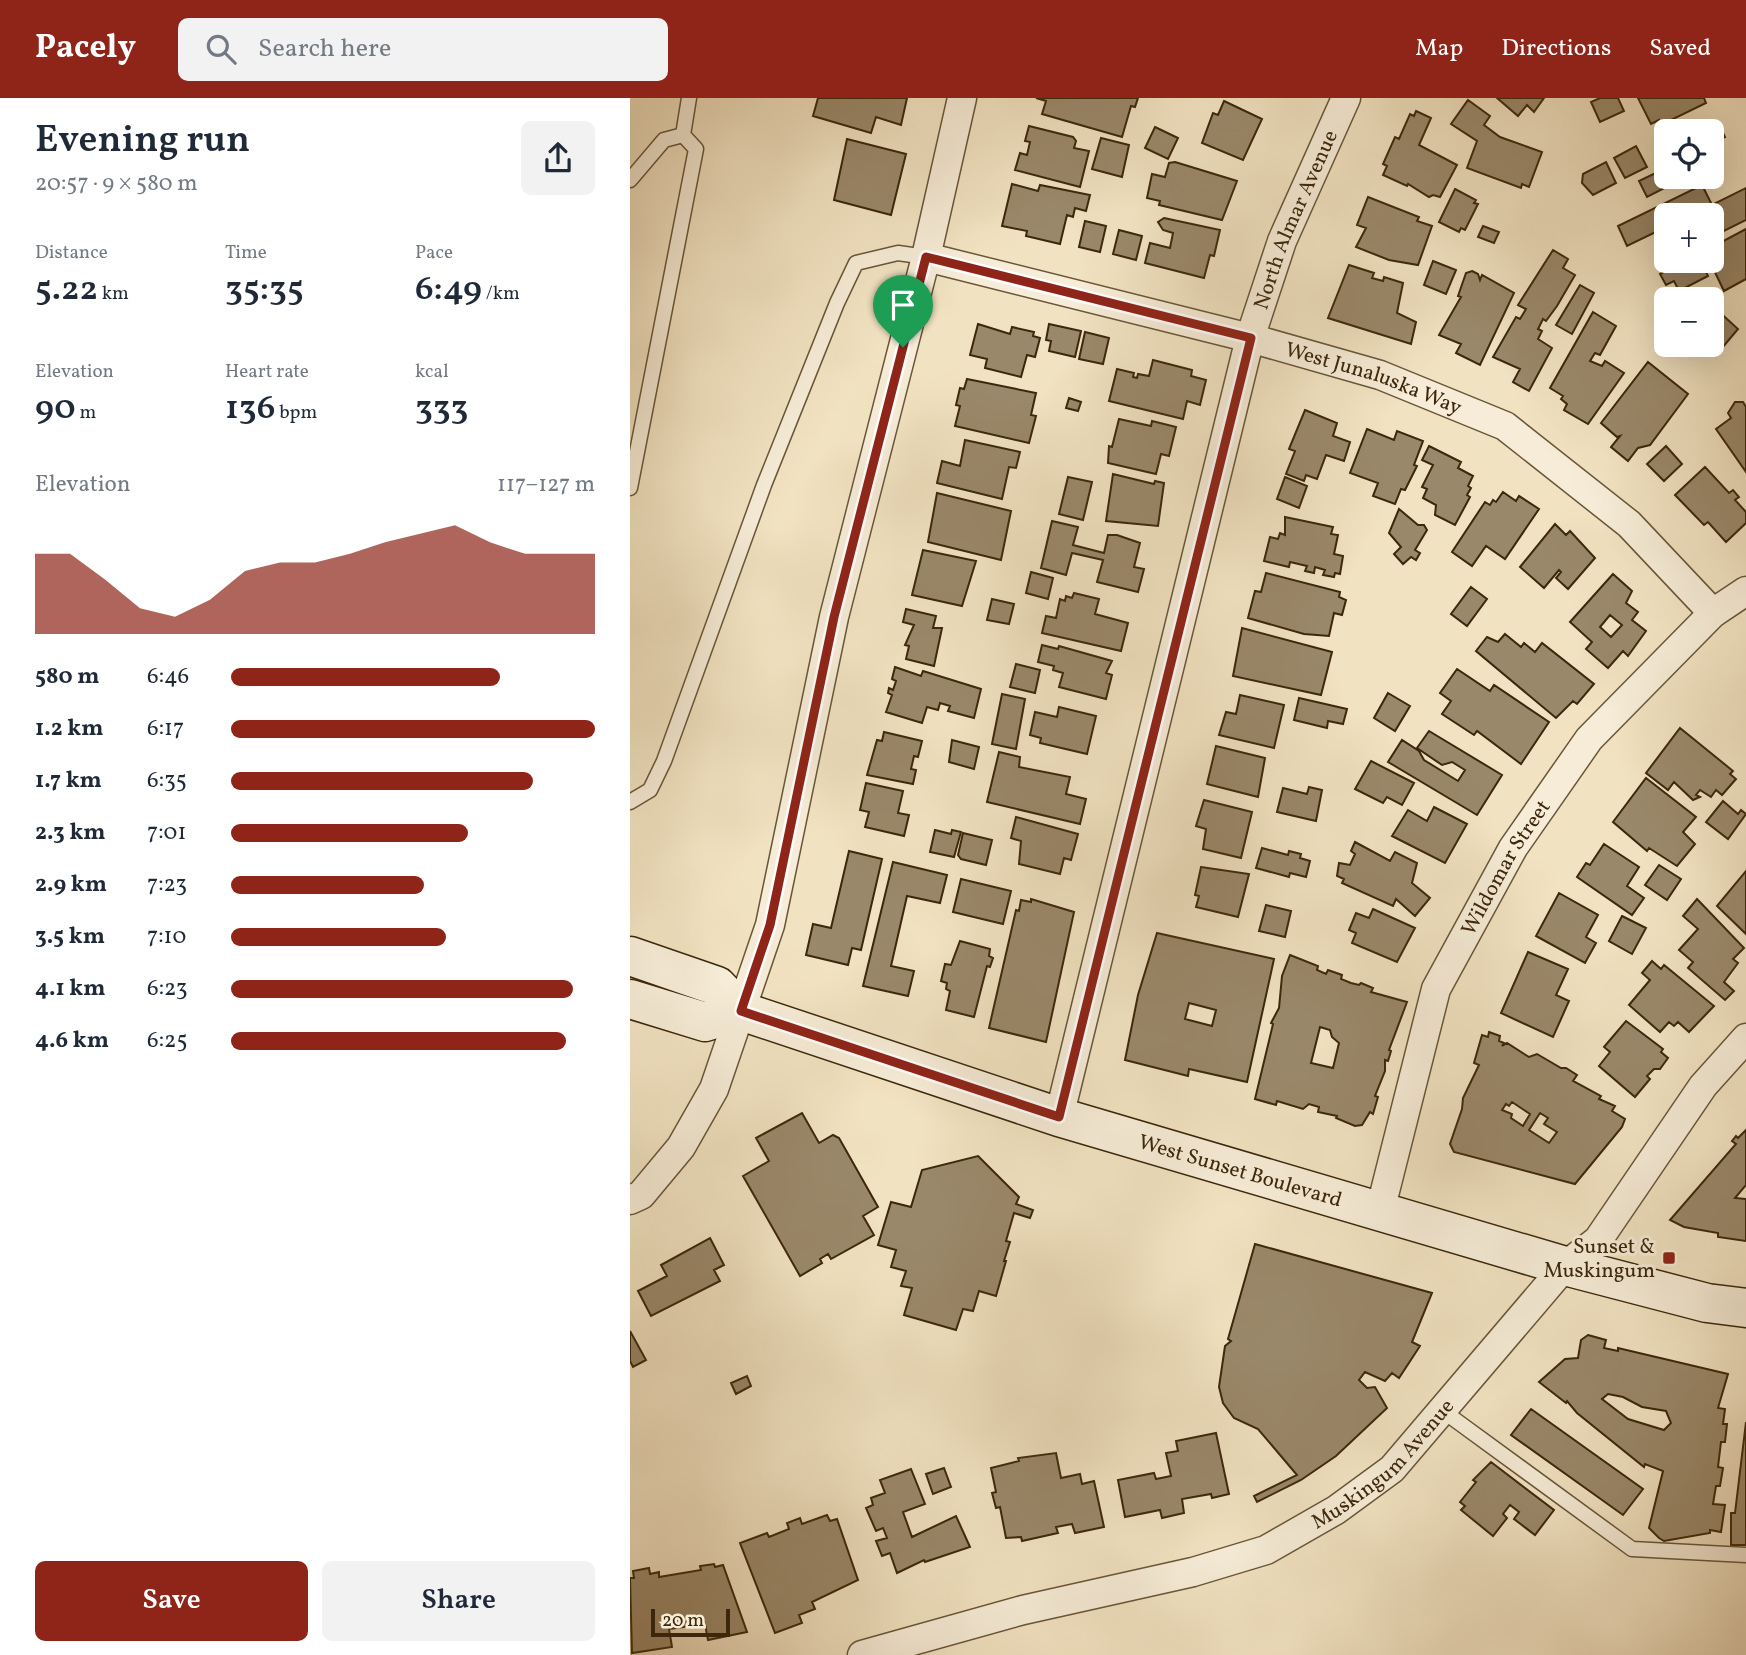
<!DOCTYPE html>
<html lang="en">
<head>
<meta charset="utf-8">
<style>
  :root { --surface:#fff; --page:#f2f2f3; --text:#1f2937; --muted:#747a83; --accent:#8f2418 }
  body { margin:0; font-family:Vollkorn,serif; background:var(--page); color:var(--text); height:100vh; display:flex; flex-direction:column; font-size:26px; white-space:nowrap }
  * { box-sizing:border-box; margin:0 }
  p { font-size:23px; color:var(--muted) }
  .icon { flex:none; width:38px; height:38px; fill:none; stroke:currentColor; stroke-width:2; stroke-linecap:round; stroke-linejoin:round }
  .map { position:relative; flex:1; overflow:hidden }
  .panel { display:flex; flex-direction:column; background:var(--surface); width:630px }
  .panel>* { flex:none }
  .controls { position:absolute; left:1024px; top:21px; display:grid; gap:14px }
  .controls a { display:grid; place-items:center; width:70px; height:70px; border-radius:10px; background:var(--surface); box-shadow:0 7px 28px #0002; font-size:35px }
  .scale { position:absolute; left:21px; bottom:18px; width:79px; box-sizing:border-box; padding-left:7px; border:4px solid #3c270c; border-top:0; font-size:19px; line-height:24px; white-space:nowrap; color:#3c270c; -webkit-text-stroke:5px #f6ecd7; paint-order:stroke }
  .pin { position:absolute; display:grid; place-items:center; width:60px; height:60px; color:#fff; margin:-72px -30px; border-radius:50% 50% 50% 0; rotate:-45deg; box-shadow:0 0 7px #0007 }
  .pin .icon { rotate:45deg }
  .round { display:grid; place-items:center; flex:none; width:74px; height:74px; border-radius:10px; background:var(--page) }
  .overview { display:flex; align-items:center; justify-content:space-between; height:119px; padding:0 35px }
  h1 { font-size:38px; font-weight:600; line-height:52px }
  .figures { display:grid; grid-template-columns:repeat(3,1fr); gap:10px; height:119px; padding:7px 35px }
  .figures div { display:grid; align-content:center }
  .figures b { font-size:35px; font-weight:600 }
  .figures small { font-size:19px; font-weight:400 }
  .figures p { font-size:19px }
  .chart { height:196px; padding:14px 35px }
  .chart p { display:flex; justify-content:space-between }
  .chart svg { width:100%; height:126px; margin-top:7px; fill:var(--accent); opacity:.7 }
  .cta { display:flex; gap:14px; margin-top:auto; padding:14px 35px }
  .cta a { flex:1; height:80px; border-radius:10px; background:var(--accent); color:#fff; font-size:28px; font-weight:600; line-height:80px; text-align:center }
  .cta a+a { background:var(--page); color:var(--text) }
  ul { padding:0 35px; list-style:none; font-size:23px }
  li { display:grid; grid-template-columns:112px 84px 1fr; align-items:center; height:52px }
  li i { height:18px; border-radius:9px; background:var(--accent) }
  header { display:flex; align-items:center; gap:42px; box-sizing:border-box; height:98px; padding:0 35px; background:var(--accent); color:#fff }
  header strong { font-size:33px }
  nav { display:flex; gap:38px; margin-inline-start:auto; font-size:24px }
  .search { width:490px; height:63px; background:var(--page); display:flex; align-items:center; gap:18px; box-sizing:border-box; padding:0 24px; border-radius:10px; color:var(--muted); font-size:26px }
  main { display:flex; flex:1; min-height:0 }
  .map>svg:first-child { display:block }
  .building { fill:#9a886a; stroke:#3c270c; stroke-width:2; fill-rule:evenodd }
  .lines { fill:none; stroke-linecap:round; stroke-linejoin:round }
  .service-casing { stroke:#695639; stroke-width:17 }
  .minor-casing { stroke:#695639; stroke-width:31 }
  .secondary-casing { stroke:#3c270c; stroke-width:41 }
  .service { stroke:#f6ecd7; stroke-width:14 }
  .minor { stroke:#f6ecd7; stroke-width:28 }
  .secondary { stroke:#f6ecd7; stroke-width:38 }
  .route-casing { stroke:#fff; stroke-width:14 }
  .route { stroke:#8f2418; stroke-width:9 }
  .poi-dot { fill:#8f2418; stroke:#f6ecd7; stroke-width:2.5 }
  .labels { text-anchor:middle; stroke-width:6; stroke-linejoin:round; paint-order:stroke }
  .street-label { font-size:21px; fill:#3c270c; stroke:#f6ecd7 }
  .poi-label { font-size:21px; fill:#3c270c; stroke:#f6ecd7; text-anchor:end }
</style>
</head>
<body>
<header>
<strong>Pacely</strong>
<div class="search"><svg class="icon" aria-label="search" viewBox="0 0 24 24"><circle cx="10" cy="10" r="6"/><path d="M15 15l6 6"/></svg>Search here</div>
<nav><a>Map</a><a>Directions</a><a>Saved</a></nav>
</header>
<main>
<section class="panel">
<div class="overview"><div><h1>Evening run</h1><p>20:57 · 9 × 580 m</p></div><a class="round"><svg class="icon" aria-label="share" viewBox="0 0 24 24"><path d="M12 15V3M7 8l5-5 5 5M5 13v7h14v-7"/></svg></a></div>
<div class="figures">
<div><p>Distance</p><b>5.22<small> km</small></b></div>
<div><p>Time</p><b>35:35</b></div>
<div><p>Pace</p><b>6:49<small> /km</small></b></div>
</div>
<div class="figures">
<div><p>Elevation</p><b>90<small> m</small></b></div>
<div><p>Heart rate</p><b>136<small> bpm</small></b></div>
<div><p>kcal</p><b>333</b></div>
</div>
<div class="chart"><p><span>Elevation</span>117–127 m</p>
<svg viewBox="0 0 160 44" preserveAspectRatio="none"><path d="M0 44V16L10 16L20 25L30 35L40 38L50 32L60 22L70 19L80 19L90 16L100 12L110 9L120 6L130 12L140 16L150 16L160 16V44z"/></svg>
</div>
<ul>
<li><b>580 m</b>6:46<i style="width:74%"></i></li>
<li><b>1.2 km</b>6:17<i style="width:100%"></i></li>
<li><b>1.7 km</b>6:35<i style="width:83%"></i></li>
<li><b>2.3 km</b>7:01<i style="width:65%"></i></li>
<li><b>2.9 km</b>7:23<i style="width:53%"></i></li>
<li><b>3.5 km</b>7:10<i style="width:59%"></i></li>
<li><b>4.1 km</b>6:23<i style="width:94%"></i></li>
<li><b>4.6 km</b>6:25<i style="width:92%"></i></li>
</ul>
<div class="cta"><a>Save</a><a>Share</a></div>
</section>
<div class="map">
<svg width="1116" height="1557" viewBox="0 0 1116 1557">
  <rect width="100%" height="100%" fill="#f1e2c1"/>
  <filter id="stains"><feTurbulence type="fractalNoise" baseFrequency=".00286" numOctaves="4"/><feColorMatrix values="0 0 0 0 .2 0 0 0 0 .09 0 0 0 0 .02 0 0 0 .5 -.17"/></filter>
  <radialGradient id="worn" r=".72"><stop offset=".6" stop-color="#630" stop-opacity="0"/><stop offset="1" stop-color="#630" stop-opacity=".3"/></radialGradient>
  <path class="building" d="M188,0H277L271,27L246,19L241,35L183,18Z
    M406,0H508L505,9L501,8L492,39L412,16L416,3Z
    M867,0H914L904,14L897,7L888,18Z
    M970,0H988L994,13L970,24L961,4Z
    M1008,0H1074L1076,5L1031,27L1029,22L1021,26Z
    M838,2L860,18L854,27L870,39L912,54L899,89L892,86L891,90L837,70L847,43L821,26Z
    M594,3L632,21L613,62L572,45L583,15L588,17Z
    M786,13L801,20L789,47L827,67L810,99L803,97L799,99L778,86L777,88L753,77L757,68L753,66L765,39L769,41L780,16L784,18Z
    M1087,23L1095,39L1087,43L1092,61L1082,66V33H1066Z
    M399,28L443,39L446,43L444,50L459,53L450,89L385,72L390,55L397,57L400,44L395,43Z
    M525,29L548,40L538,61L515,50Z
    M471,40L499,47L492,79L462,71Z
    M217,41L276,56L261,117L204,102Z
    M1006,48L1017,69L995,80L984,60Z
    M1036,56V79H1056L1017,99L1009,83L1030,73L1025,62Z
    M545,64L607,83L592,122L529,107L530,103L517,100L522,76L535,79L539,65Z
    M976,64L986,85L963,97L952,85L953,76Z
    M382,86L408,93L410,87L460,97L456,113L445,110L443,119L437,117L430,146L396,138L397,133L372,128Z
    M1072,87L1082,107L1116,90V122L1082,139V117H1036V129L997,148L988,128Z
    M825,91L846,102L844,105L848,106L835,132L831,130L829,134L809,124Z
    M738,99L789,119L787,123L802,128L788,167L759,162L726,149L736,130L727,127Z
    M534,120L590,132L584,158L580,157L574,180L515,165L520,145L540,150L543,135L533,132L528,124Z
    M455,123L476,128L470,154L449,149Z
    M853,128L869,134L864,145L848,139Z
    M1116,131V181L1094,193L1080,164L1073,168L1078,178L1049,193L1044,183L1036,187L1030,176L1038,172L1036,168L1046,163H1082V149Z
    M489,132L512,138L506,162L483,156Z
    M923,152L938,161L933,170L945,177L927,208L916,223L913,221L908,231L912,233L908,241L922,250L899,293L883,284L890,271L863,259L886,219L890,221L896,211L888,207Z
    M803,163L826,172L816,196L794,187Z
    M719,167L744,175L742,180L753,183L754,179L773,185L767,215L786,224L781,246L698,220Z
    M842,173L848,176L850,182L852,177L884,195L850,267L826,255L831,246L809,237L831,199L828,198L836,175Z
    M950,187L964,195L942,236L926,227Z
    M1086,211L1108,231L1092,250L1082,241V216Z
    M963,214L986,228L970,257L965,255L960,263L972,268L975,263L994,275L958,326L934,312L937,306L931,301L933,298L920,290Z
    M348,226L380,236L382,229L404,234L403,238L410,240L405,259L397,257L391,279L355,270L357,261L340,257Z
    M419,226L451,233L445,259L419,253L421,243L416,242Z
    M455,234L479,240L473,266L449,261Z
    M523,262L562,272L561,278L576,282L570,307L557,303L553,321L479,303L487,271L504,275L503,279L507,280L508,276L519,278Z
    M1018,264L1058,296L1020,347L1008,350L998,363L981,349L990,338L987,339L971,325Z
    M337,281L406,295L401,317L406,318L399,345L325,328L330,308L326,307L330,290L334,291Z
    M439,300L451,304L448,313L436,310Z
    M1105,304H1113L1116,309V374L1086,331L1101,320L1098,315Z
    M675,312L707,325L703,338L720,344L714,363L696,357L687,381L676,377L674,383L656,376L665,353L659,351Z
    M489,321L521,328L522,323L546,329L539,358L531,356L526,376L478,365L479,348L482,349Z
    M737,331L764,342L767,333L793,343L784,367L787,368L775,392L771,391L765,406L743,398L748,385L720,375Z
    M335,342L390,354L386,370L379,369L372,401L307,385L312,363L330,368Z
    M799,348L831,364L828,370L843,378L838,388L841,390L837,397L840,399L825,427L805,417L806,407L793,400L797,391L792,389L803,367L792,362Z
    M1036,348L1052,366L1034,383L1017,366Z
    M1075,369L1099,395L1103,392L1109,399L1105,402L1116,414V425L1096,444L1078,424L1074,427L1045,397Z
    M483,376L524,386L525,383L534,385L528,428L476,423Z
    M438,379L462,384L453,422L429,416Z
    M655,379L677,388L669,410L647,401Z
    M873,394L886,403L889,398L909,411L875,461L856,448L842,468L822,454L855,404L860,407L863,402L866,404Z
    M307,395L381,413L371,462L298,444Z
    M769,411L788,427H794L797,432L785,452L790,455L786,462L781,459L773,466L764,456L771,449L759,435Z
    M655,419L703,429L701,436L708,437L704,456L713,458L710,476L705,475L704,479L693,477L695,472L685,469L684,475L675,473L677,468L660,464L659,469L634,463L640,439L648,441L650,435L655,437Z
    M422,423L448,429L443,447L474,455L478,437H487L510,445L504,469L514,471L508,494L467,484L473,462L442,455L436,477L411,470Z
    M925,426L936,437L940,433L965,460L938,491L926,480L931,474L929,472L914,490L890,469Z
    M293,452L346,463L332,508L282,497Z
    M401,474L423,480L418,501L396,495Z
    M636,475L710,494L709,499L716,502L712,517L704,515L699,538L674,536L618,520L625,493L631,494Z
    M983,476L1002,493L996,505L1008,514L1002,522L1016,533L998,558L993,553L978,570L956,551L962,544L940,524ZM980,517L992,527L981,539L970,529Z
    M841,489L857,501L837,528L821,516Z
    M444,495L469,501L465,516L498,525L491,553L412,535L416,518L426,520L430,501L435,503L436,498L442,500Z
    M362,501L384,506L379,526L357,522Z
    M276,511L306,518L303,530H312L304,568L276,561L279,548L275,547L284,527L273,524Z
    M612,530L702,554L691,597L603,578Z
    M875,536L891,549L894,545L905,554L912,545L964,586L947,606L943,603L926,620L846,553L857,539L868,544Z
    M412,547L428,551L429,548L482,563L476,575L482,577L476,601L429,589L433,575L423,572L424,568L408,564Z
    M386,566L410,572L405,595L380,589Z
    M265,569L291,578L293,573L351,591L344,620L318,613L320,608L310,605L308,612L297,609L292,625L256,614L262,597L258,595L259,590L263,592L266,583L262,581Z
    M827,571L860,593L864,587L919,624L891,666L847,633L844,637L812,616L821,603L810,595Z
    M758,595L780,608L765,633L744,620Z
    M372,596L395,601L386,651L362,646Z
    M610,597L654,607L644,650L589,637L596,614L606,616Z
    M669,600L717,611L713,626L698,623L697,630L664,622Z
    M429,609L466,618L457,656L410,645L411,640L400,637L405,614L427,619Z
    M1050,630L1103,673L1100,676L1106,681L1092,697L1086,692L1081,699L1070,692L1066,697L1070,699L1063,702L1044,684L1038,692L1016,675Z
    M799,633L872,677L847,717L758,664L772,642L789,653L794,662L828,683L835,672L822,664L812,667L787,650Z
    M254,634L292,643L288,659L284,658L281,671L286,672L283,686L237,677L247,642L252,643Z
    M322,642L349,649L344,671L319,664Z
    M586,648L635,660L628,699L577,686Z
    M369,654L390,659L389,669L440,679L436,696L456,701L450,726L357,704Z
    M741,663L784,685L772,707L757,699L753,705L725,691Z
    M1016,680L1066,719L1053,734L1065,746L1047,768L1019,750L1017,753L983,724Z
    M236,685L273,693L268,715L279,717L274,738L235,729L239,714L230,712Z
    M679,689L692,692L686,723L647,714L653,690L677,696Z
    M574,702L622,714L611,760L573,751L576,731L566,728Z
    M1093,703L1108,716L1111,712L1116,716L1098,741L1076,724Z
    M804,709L837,726L815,765L762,738L778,712L797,723Z
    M386,719L448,736L441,762L434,760L430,776L389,766L391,743L381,740Z
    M305,732L321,736L322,732L331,734L324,759L300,754Z
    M333,735L362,742L356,767L331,761L328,757Z
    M725,744L760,763L765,754L787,765L782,785L800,800L785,818L766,801L763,808L712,785L714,781L707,778L709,765L720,767L725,756L721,753Z
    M974,746L1009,769L997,788L1014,800L1002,817L947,779L956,765L960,767Z
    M632,750L658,757L659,753L671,756L670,760L680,763L676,779L660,775L659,779L626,770Z
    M219,753L252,761L231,852L222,850L218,867L176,857L183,826L201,830Z
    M263,764L317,777L310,805L277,798L261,868L284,873L278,898L233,888Z
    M1029,767L1051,781L1037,802L1015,787Z
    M571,769L619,776L608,819L566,809L569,798L565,797Z
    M1116,773V836L1087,808Z
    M331,781L381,793L373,826L323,814Z
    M929,795L968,817L956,839L966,845L955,865L906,838Z
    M401,801L444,814L416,944L359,930L386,812L389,813L391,802L401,804Z
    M1067,801L1114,850L1103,861L1108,865L1094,884L1104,893L1095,902L1058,870L1063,864L1049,852L1068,831L1053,818Z
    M636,807L661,813L655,839L629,833Z
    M743,811L785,830L767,864L722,845L726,835L719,832L726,815L739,820Z
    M992,818L1016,830L1002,856L979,843Z
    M527,835L644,861L617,984L559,971L558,978L495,962L508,897ZM559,905L586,912L582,928L555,921Z
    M330,843L360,851L359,858L363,860L360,869L357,868L344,919L316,912L320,893L316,891L317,885L311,883L315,866L321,867Z
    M898,854L938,871L926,897L939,903L923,939L871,915Z
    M660,857L688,868L687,872L696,876L698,872L712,877L711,881L721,885L729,887L731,885L743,890L741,894L777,904L759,952L761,953L758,963L755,962V973L745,998L748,999L743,1016L740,1014L732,1027L725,1028L706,1020L707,1018L688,1014L689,1009L679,1006L673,1011L647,1003L646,1007L625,1001L643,926L641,925L649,910L652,878ZM690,929L700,932L702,939L709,945L703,970L681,965Z
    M1022,863L1031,871L1034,867L1084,908L1059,934L1048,924L1044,928L1039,924L1030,934L999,907L1020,882L1012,875Z
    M996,923L1033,951L1031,954L1038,960L1030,971H1024L1017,978L1020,981L1005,999L969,968L980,954L974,949Z
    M859,934L870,938L869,943L874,945L872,948L877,945L899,959L907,956L931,970H936L947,977L943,983L971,998L969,1001L985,1008L982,1013L995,1021L992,1029L945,1086L824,1054L820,1046L832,1011L833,1000L849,967L844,965L852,937L858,939ZM882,1004L900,1016L893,1028L881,1020L882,1016L872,1012L876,1006L879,1008ZM910,1015L918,1020L914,1026L927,1034L919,1045L899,1032Z
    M172,1015L189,1045L203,1037L209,1040L248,1109L233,1118L244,1137L201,1161L198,1156L190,1161L192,1165L170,1178L113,1078L139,1063L126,1040Z
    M1116,1032V1087L1105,1100L1116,1101V1143L1088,1139V1135L1054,1129L1040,1122L1106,1046L1102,1043L1106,1038L1108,1040Z
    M348,1058L389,1099L386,1106L403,1112L400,1120L384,1115L376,1143L380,1144L374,1163H376L366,1198L349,1193L343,1213L333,1211L326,1232L274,1217L282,1190L271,1188L276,1173L261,1169L266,1152L248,1147L261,1104L281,1109L292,1072Z
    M80,1140L94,1167L84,1172L90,1183L21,1218L8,1193L37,1178L31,1167Z
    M625,1146L802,1195L782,1244L790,1248L769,1280L762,1275L755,1283L735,1274L729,1282L737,1290L745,1289L757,1310L706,1358L671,1382L627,1404L624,1398L667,1377L628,1331L604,1320L593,1305L589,1289L595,1248L601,1243L598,1241Z
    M0,1233L16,1262L3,1269L0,1263Z
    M958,1237L976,1242L974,1250L988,1253V1250L1098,1276L1088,1310L1095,1311L1093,1326H1097L1095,1344H1091L1088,1369L1093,1370L1090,1388H1086L1083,1406L1095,1407L1091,1434L1080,1432V1435L1034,1443L1029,1440L1019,1430L1033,1373L1015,1366L1014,1369L947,1315L937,1303L936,1305L909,1284L935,1261L948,1260L951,1242ZM978,1296L993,1299L1012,1309L1036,1313L1041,1325L1034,1332L998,1321L972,1301Z
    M117,1278L121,1288L106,1296L101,1285Z
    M901,1311L1013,1391L993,1417L881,1337Z
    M1116,1324V1447H1101V1415H1105Z
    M586,1335L599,1396L582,1400L581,1396L552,1401L554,1415L532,1420L530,1412L495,1419L488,1382L524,1375L526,1381L541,1378L536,1355L548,1353L546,1343Z
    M426,1355L431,1380L450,1376L452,1386L464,1383L474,1429L445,1435L442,1426L426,1429L428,1435L392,1443L391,1439L376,1440L370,1409L366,1410L362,1395L366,1394L361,1370L389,1363L388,1360Z
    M861,1364L924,1412L905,1437L884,1421L889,1414L880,1407L873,1416L877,1420L863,1438L831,1412L835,1408L830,1404L846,1384L843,1382Z
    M314,1370L321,1389L303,1396L296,1376Z
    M281,1371L295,1406L273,1414L282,1439L326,1418L340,1449L295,1464L294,1462L267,1475L260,1455L252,1458L246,1443L257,1440L253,1430L246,1433L236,1410L243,1407L241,1400L255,1395L250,1382Z
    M197,1417L200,1423L207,1421L228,1482L182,1504L185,1511L169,1517L172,1525L145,1535L110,1445L137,1435L139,1439L159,1431L157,1425L170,1420L172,1426Z
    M84,1466L85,1469L93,1467L117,1534L78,1542L75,1526L39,1531L42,1549L2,1555L0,1480H4L3,1473L19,1470L20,1476L29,1474V1479L71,1472L70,1468Z"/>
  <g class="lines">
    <g class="service-casing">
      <path id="service" d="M53,37L59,0
        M0,82L34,42L53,37L66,51L0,390
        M0,704L20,692L34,663L134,387L207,205L226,165L268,155L296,159
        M813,1313L1002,1451L1116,1457"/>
    </g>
    <g class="minor-casing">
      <g id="minor">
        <path id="s1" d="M296,159L620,240L750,277L875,328L999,426L1083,515"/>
        <path id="s2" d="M429,1019L620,240L652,143L716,0"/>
        <path d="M0,1102L11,1097L51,1049L84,991L140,827L204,519L296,159L332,0"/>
        <path id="s3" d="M750,1113L806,891L883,750L959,641L1083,515L1116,493"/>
        <path id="s4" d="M232,1557L393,1512L563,1474L636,1452L706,1412L762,1371L935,1168L968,1142L1073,988L1116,940"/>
      </g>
    </g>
    <g class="secondary-casing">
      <g id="secondary">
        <path id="s5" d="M0,858L87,888L111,913L429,1019L935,1168L1077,1205L1116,1210"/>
        <path d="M0,901L75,924L111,913"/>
      </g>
    </g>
    <use href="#service" class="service"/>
    <use href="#minor" class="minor"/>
    <use href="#secondary" class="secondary"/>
  </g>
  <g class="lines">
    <g class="route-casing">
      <path id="route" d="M296,159L621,240L429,1019L111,913L140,827L204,519Z"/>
    </g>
    <use href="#route" class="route"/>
  </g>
  <rect class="poi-dot" x="1032" y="1153" width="14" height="14" rx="3.5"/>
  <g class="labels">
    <g class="street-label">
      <text dy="7" stroke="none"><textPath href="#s2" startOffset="929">North Almar Avenue</textPath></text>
      <text dy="7" stroke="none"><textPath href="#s1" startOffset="464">West Junaluska Way</textPath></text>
      <text dy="7" stroke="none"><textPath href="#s3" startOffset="369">Wildomar Street</textPath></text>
      <text dy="7" stroke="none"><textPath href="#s5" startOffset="651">West Sunset Boulevard</textPath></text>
      <text dy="7" stroke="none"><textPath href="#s4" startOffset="564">Muskingum Avenue</textPath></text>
    </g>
    <g class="poi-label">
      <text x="1025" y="1155">Sunset &amp;<tspan x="1025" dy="24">Muskingum</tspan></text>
    </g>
  </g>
  <rect width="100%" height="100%" filter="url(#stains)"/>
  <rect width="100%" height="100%" fill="url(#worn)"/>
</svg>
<div class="controls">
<a><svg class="icon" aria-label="locate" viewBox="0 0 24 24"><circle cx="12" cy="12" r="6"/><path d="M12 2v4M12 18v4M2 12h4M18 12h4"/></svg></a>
<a>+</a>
<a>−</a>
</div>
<div class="scale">20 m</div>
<div class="pin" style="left:273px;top:249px;background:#1e9e55"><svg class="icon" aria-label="arrive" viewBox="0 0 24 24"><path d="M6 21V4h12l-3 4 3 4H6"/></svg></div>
</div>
</main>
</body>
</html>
